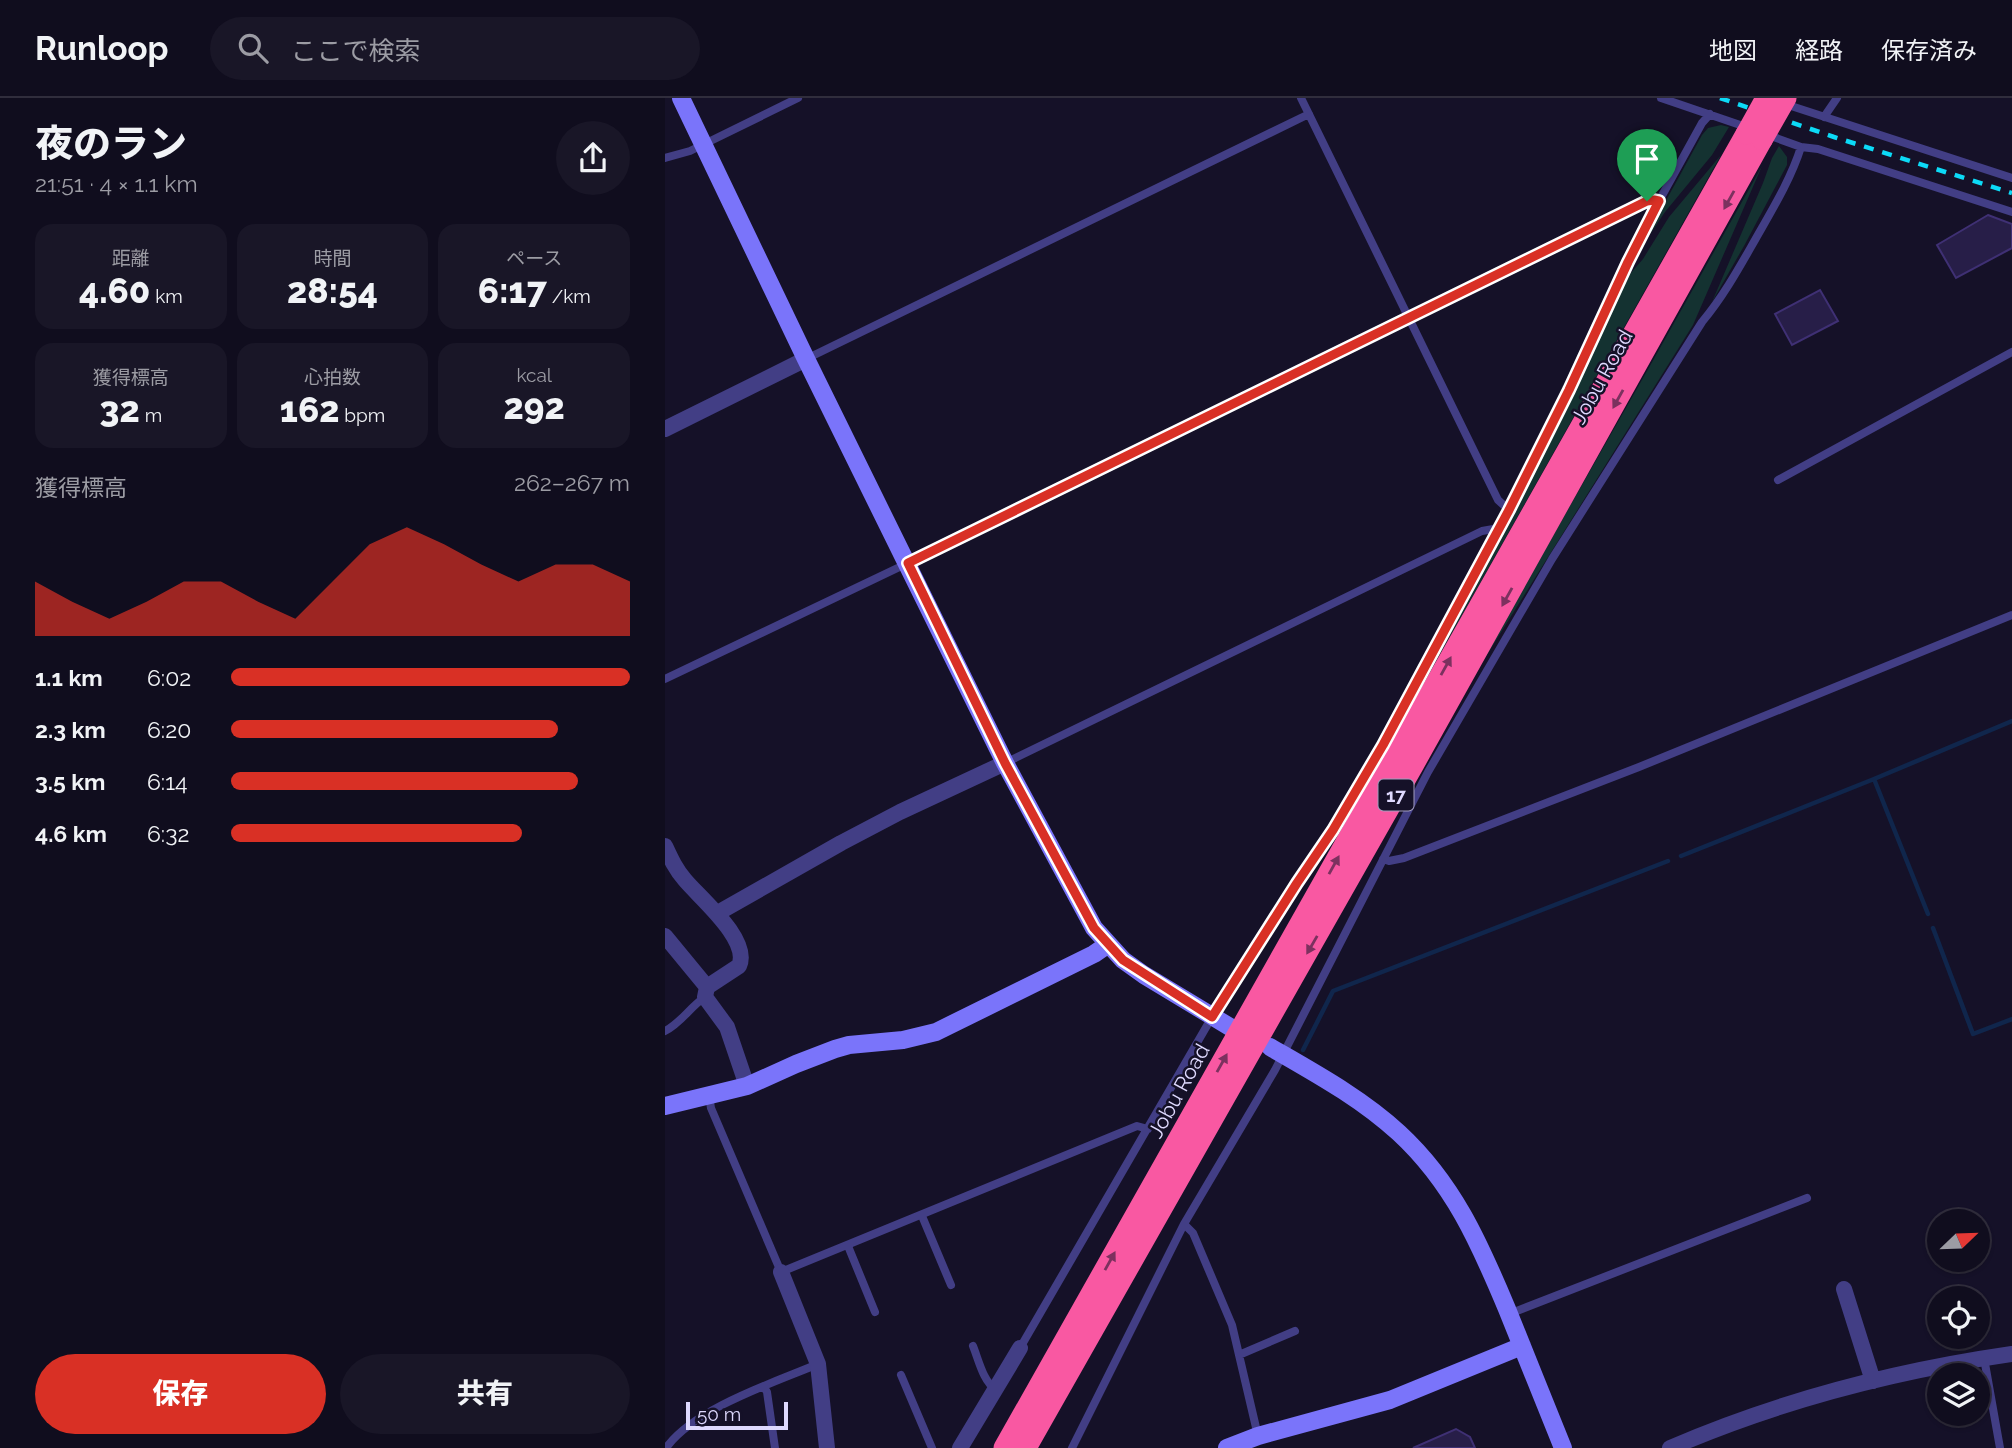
<!DOCTYPE html>
<html lang="ja">
<head>
<meta charset="utf-8">
<style>
  :root { --surface:#100d1e; --page:#191627; --text:#f1f3f6; --muted:#9c9ca4; --line:#302d3c; --accent:#d93025 }
  body { margin:0; font-family:Raleway,"Noto Sans JP",sans-serif; background:var(--page); color:var(--text); height:100vh; display:flex; flex-direction:column; font-size:26px; white-space:nowrap }
  * { box-sizing:border-box; margin:0 }
  p { font-size:23px; color:var(--muted) }
  .icon { flex:none; width:38px; height:38px; fill:none; stroke:currentColor; stroke-width:2; stroke-linecap:round; stroke-linejoin:round }
  .map { position:relative; flex:1; overflow:hidden }
  .details { display:flex; flex-direction:column; background:var(--surface); width:665px }
  .details>* { flex:none }
  .needle { width:46px; rotate:67deg }
  .tools { position:absolute; left:1262px; top:1111px; display:grid; gap:14px }
  .tools a { display:grid; place-items:center; width:63px; height:63px; border-radius:50%; background:var(--surface); box-shadow:0 2px 5px #0004,0 0 0 2px var(--line); font-size:35px }
  .scale { position:absolute; left:21px; bottom:18px; width:102px; box-sizing:border-box; padding-left:7px; border:4px solid #ded9fe; border-top:0; font-size:19px; line-height:24px; white-space:nowrap; color:#ded9fe; -webkit-text-stroke:5px #151128; paint-order:stroke }
  .pin { position:absolute; display:grid; place-items:center; width:60px; height:60px; color:#fff; margin:-72px -30px; border-radius:50% 50% 50% 0; rotate:-45deg; box-shadow:0 0 7px #0007 }
  .pin .icon { rotate:45deg }
  .round { display:grid; place-items:center; flex:none; width:74px; height:74px; border-radius:37px; background:var(--page) }
  .summary { display:flex; align-items:center; justify-content:space-between; height:119px; padding:0 35px }
  h1 { font-size:38px; font-weight:800; line-height:52px }
  .stats { display:grid; grid-template-columns:repeat(3,1fr); gap:10px; height:119px; padding:7px 35px }
  .stats div { display:grid; align-content:center; border-radius:18px; background:var(--page); text-align:center }
  .stats b { font-size:35px; font-weight:800 }
  .stats small { font-size:19px; font-weight:400 }
  .stats p { font-size:19px }
  .chart { height:196px; padding:14px 35px }
  .chart p { display:flex; justify-content:space-between }
  .chart svg { width:100%; height:126px; margin-top:7px; fill:var(--accent); opacity:.7 }
  .action { display:flex; gap:14px; margin-top:auto; padding:14px 35px }
  .action a { flex:1; height:80px; border-radius:42px; background:var(--accent); color:#fff; font-size:28px; font-weight:800; line-height:80px; text-align:center }
  .action a+a { background:var(--page); color:var(--text) }
  ul { padding:0 35px; list-style:none; font-size:23px }
  li { display:grid; grid-template-columns:112px 84px 1fr; align-items:center; height:52px }
  li i { height:18px; border-radius:9px; background:var(--accent) }
  header { display:flex; align-items:center; gap:42px; box-sizing:border-box; height:98px; padding:0 35px; background:var(--surface); border-bottom:2px solid var(--line) }
  header strong { font-size:33px }
  nav { display:flex; gap:38px; margin-inline-start:auto; font-size:24px }
  .search { width:490px; height:63px; background:var(--page); display:flex; align-items:center; gap:18px; box-sizing:border-box; padding:0 24px; border-radius:38px; color:var(--muted); font-size:26px }
  main { display:flex; flex:1; min-height:0 }
  .map>svg:first-child { display:block }
  .green { fill:#143231 }
  .lines { fill:none; stroke-linecap:round; stroke-linejoin:round }
  .stream { stroke:#10264c; stroke-width:4.5 }
  .building { fill:#271e48; stroke:#3f3074; stroke-width:2 }
  .lane { stroke:#423e85; stroke-width:8 }
  .street { stroke:#423e85; stroke-width:16 }
  .secondary { stroke:#7a74fa; stroke-width:18 }
  .highway { stroke:#f958a2; stroke-width:21 }
  .rail { stroke:#0cdaf7; stroke-width:4.5; stroke-dasharray:10 9; stroke-linecap:butt }
  .highway-bridge { stroke:#f958a2; stroke-width:21 }
  .oneway { fill:#7c315f }
  .route-casing { stroke:#fff; stroke-width:14 }
  .route { stroke:#d93025; stroke-width:9 }
  .labels { text-anchor:middle; stroke-width:5; stroke-linejoin:round; paint-order:stroke }
  .shield { fill:#151128; stroke:#a29dbe; stroke-width:2 }
  .shield-label { font-size:19px; font-weight:bold; fill:#ded9fe }
  .street-label { font-size:21px; fill:#ded9fe; stroke:#151128 }
</style>
</head>
<body>
<header>
<strong>Runloop</strong>
<div class="search"><svg class="icon" aria-label="search" viewBox="0 0 24 24"><circle cx="10" cy="10" r="6"/><path d="M15 15l6 6"/></svg>ここで検索</div>
<nav><a>地図</a><a>経路</a><a>保存済み</a></nav>
</header>
<main>
<section class="details">
<div class="summary"><div><h1>夜のラン</h1><p>21:51 · 4 × 1.1 km</p></div><a class="round"><svg class="icon" aria-label="share" viewBox="0 0 24 24"><path d="M12 15V3M7 8l5-5 5 5M5 13v7h14v-7"/></svg></a></div>
<div class="stats">
<div><p>距離</p><b>4.60<small> km</small></b></div>
<div><p>時間</p><b>28:54</b></div>
<div><p>ペース</p><b>6:17<small> /km</small></b></div>
</div>
<div class="stats">
<div><p>獲得標高</p><b>32<small> m</small></b></div>
<div><p>心拍数</p><b>162<small> bpm</small></b></div>
<div><p>kcal</p><b>292</b></div>
</div>
<div class="chart"><p><span>獲得標高</span>262–267 m</p>
<svg viewBox="0 0 160 44" preserveAspectRatio="none"><path d="M0 44V25L10 32L20 38L30 32L40 25L50 25L60 32L70 38L80 25L90 12L100 6L110 12L120 19L130 25L140 19L150 19L160 25V44z"/></svg>
</div>
<ul>
<li><b>1.1 km</b>6:02<i style="width:100%"></i></li>
<li><b>2.3 km</b>6:20<i style="width:82%"></i></li>
<li><b>3.5 km</b>6:14<i style="width:87%"></i></li>
<li><b>4.6 km</b>6:32<i style="width:73%"></i></li>
</ul>
<div class="action"><a>保存</a><a>共有</a></div>
</section>
<div class="map">
<svg width="1347" height="1350" viewBox="0 0 1347 1350">
  <rect width="100%" height="100%" fill="#151128"/>
  <path class="green" d="M1056,27L1064,29L1047,57L1000,114L971,157L1037,37L1043,30Z
    M1114,48L1122,59V67L1079,148L1047,204L1098,85L1107,60Z
    M1056,57L774,558H772L836,438L965,176L978,161L1004,119Z
    M1097,68L1028,227L800,592L986,266Z"/>
  <g class="lines">
    <path class="stream" d="M1209,681L1263,816
      M1016,758L1209,681L1347,623
      M1268,830L1308,936L1347,921
      M638,952L668,893L1003,763"/>
  </g>
  <path class="building" d="M1323,117L1347,126V150L1291,180L1272,147Z
    M1155,192L1173,223L1127,247L1110,216Z
    M791,1331L805,1339L810,1350H748Z"/>
  <g class="lines">
    <path class="lane" d="M636,0L833,402L844,412
      M996,0L1084,30
      M1120,6L1347,80
      M1159,19L1172,0
      M1103,37L1136,49L1153,51L1347,114
      M0,60L25,53L133,0
      M141,261L644,16
      M1113,382L1347,254
      M0,581L243,465L982,103H994
      M340,665L817,433L834,430
      M718,761L724,763L739,760L974,669L1347,517
      M0,933C16,925 25,909 40,899
      M44,998L46,1010L116,1174L472,1028L483,1031
      M257,1118L286,1187
      M519,1126L528,1135L567,1227L593,1338
      M183,1148L210,1214
      M844,1216L1142,1100
      M308,1248C314,1263 318,1283 331,1292
      M355,1250L547,919L668,731L718,647L844,412L904,292L963,164L994,103L1037,25L1045,16
      M574,1257L630,1233
      M1319,1260L1335,1350
      M236,1277L267,1350
      M99,1289L102,1294L110,1350
      M1,1350C30,1310 108,1285 153,1266
      M407,1350L519,1126L610,972L763,674L887,461L1037,224C1058,199 1074,170 1090,142C1107,112 1126,81 1136,49"/>
    <path class="street" d="M0,331L141,261
      M0,748C6,761 11,772 20,782C35,800 86,842 74,868L42,889
      M53,817L58,812L176,745L235,714L340,665
      M0,838L42,889L40,899L62,929L82,988
      M116,1174L153,1266L162,1350
      M1179,1191L1208,1283
      M295,1350L355,1250
      M1005,1350C1114,1303 1229,1273 1347,1256"/>
    <path class="secondary" d="M16,0L141,261L340,665L429,830L458,862L479,877L565,929
      M605,949C650,975 696,1000 734,1035C788,1085 814,1144 842,1211C861,1257 879,1304 898,1350
      M0,1008L82,988L131,966L170,951L184,947L238,942L271,934L429,856L442,847
      M562,1350L593,1338L725,1302L857,1248"/>
    <path class="highway" d="M339,1350L1081,36
      M361,1350L749,666L1097,42"/>
    <path class="rail" d="M1055,0L1169,39L1347,95"/>
    <path class="highway-bridge" d="M1081,36L1101,0
      M1097,42L1121,0"/>
  </g>
  <defs><path id="oneway-solid" d="M-6-.8H1V-3.2L6.5 0L1 3.2V.8H-6Z" transform="scale(1.75)"/></defs>
  <g class="oneway">
    <use href="#oneway-solid" transform="translate(1064 102) rotate(119)"/>
    <use href="#oneway-solid" transform="translate(953 301) rotate(119)"/>
    <use href="#oneway-solid" transform="translate(842 499) rotate(119)"/>
    <use href="#oneway-solid" transform="translate(781 568) rotate(-61)"/>
    <use href="#oneway-solid" transform="translate(669 767) rotate(-61)"/>
    <use href="#oneway-solid" transform="translate(647 847) rotate(120)"/>
    <use href="#oneway-solid" transform="translate(557 965) rotate(-61)"/>
    <use href="#oneway-solid" transform="translate(445 1163) rotate(-61)"/>
  </g>
  <g class="lines">
    <g class="route-casing">
      <path id="route" d="M989,102L994,103L963,164L904,292L844,412L718,647L668,732L632,785L547,919L458,862L429,830L340,665L243,465L982,103Z"/>
    </g>
    <use href="#route" class="route"/>
  </g>
  <g class="labels">
    <rect class="shield" x="713.5" y="681.5" width="35" height="31" rx="5"/>
    <g class="shield-label">
      <text x="731" y="704">17</text>
    </g>
    <g class="street-label">
      <text transform="translate(937 279) rotate(-61)" y="7">Jobu Road</text>
      <text transform="translate(514 993) rotate(-61)" y="7">Jobu Road</text>
    </g>
  </g>
</svg>
<div class="tools">
<a><svg class="needle" viewBox="-14 -14 28 28"><path d="M0-13l5 13h-10z" fill="#e53935"/><path d="M0 13l5-13h-10z" fill="#9c9ca4"/></svg></a>
<a><svg class="icon" aria-label="locate" viewBox="0 0 24 24"><circle cx="12" cy="12" r="6"/><path d="M12 2v4M12 18v4M2 12h4M18 12h4"/></svg></a>
<a><svg class="icon" aria-label="layers" viewBox="0 0 24 24"><path d="M12 4l9 5-9 5-9-5zM3 14l9 5 9-5"/></svg></a>
</div>
<div class="scale">50 m</div>
<div class="pin" style="left:982px;top:103px;background:#1e9e55"><svg class="icon" aria-label="arrive" viewBox="0 0 24 24"><path d="M6 21V4h12l-3 4 3 4H6"/></svg></div>
</div>
</main>
</body>
</html>
